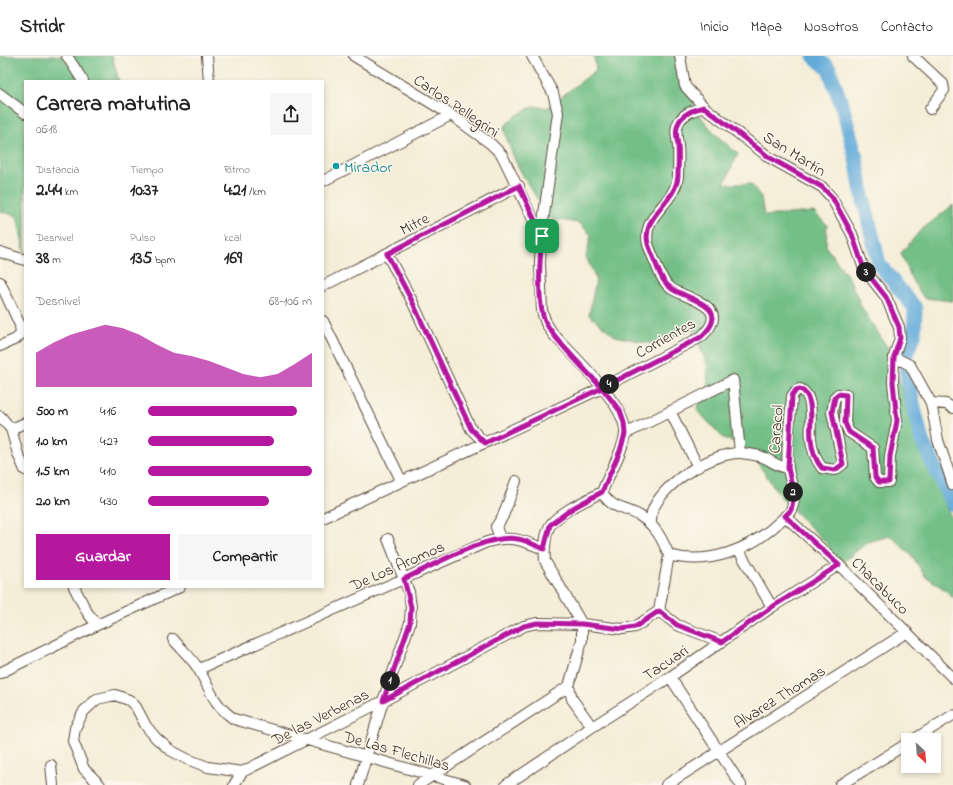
<!DOCTYPE html>
<html lang="es">
<head>
<meta charset="utf-8">
<style>
  :root { --surface:#fff; --page:#f6f6f6; --text:#222; --muted:#767676; --line:#e0e0e0; --accent:#b5179e }
  body { margin:0; font-family:"Indie Flower",sans-serif; background:var(--page); color:var(--text); height:100vh; display:flex; flex-direction:column; font-size:15px; white-space:nowrap }
  * { box-sizing:border-box; margin:0 }
  p { font-size:13px; color:var(--muted) }
  .icon { flex:none; width:22px; height:22px; fill:none; stroke:currentColor; stroke-width:2; stroke-linecap:round; stroke-linejoin:round }
  .map { position:relative; flex:1; overflow:hidden }
  .side { position:absolute; left:24px; top:24px; width:300px; height:508px; display:flex; flex-direction:column; background:var(--surface); border-radius:0px; box-shadow:0 2px 6px #0003 }
  .side>* { flex:none }
  .needle { width:26px; rotate:154deg }
  .buttons { position:absolute; left:901px; top:677px; display:grid; gap:8px }
  .buttons a { display:grid; place-items:center; width:40px; height:40px; border-radius:0px; background:var(--surface); box-shadow:0 2px 6px #0003; font-size:20px }
  .pin { position:absolute; display:grid; place-items:center; width:34px; height:34px; color:#fff; margin:-17px; border-radius:8px; box-shadow:0 2px 6px #0006 }
  .km { position:absolute; width:20px; height:20px; margin:-10px; border-radius:50%; background:#222; color:#fff; font-size:11px; line-height:20px; text-align:center }
  .round { display:grid; place-items:center; flex:none; width:42px; height:42px; border-radius:0px; background:var(--page) }
  .head { display:flex; align-items:center; justify-content:space-between; height:68px; padding:0 12px }
  h1 { font-size:22px; font-weight:800; line-height:30px }
  .figures { display:grid; grid-template-columns:repeat(3,1fr); gap:6px; height:68px; padding:4px 12px }
  .figures div { display:grid; align-content:center }
  .figures b { font-size:17px; font-weight:800 }
  .figures small { font-size:11px; font-weight:400 }
  .figures p { font-size:11px }
  .chart { height:112px; padding:8px 12px }
  .chart p { display:flex; justify-content:space-between }
  .chart svg { width:100%; height:72px; margin-top:4px; fill:var(--accent); opacity:.7 }
  .action { display:flex; gap:8px; margin-top:auto; padding:8px 12px }
  .action a { flex:1; height:46px; border-radius:0px; background:var(--accent); color:#fff; font-size:16px; font-weight:800; line-height:46px; text-align:center }
  .action a+a { background:var(--page); color:var(--text) }
  ul { padding:0 12px; list-style:none; font-size:13px }
  li { display:grid; grid-template-columns:64px 48px 1fr; align-items:center; height:30px }
  li i { height:10px; border-radius:5px; background:var(--accent) }
  header { display:flex; align-items:center; gap:24px; box-sizing:border-box; height:56px; padding:0 20px; background:var(--surface); border-bottom:1px solid var(--line) }
  header strong { font-size:19px }
  nav { display:flex; gap:22px; margin-inline-start:auto; font-size:14px }
  .map>svg:first-child { display:block }
  .forest { fill:#73bf87; stroke:#577452 }
  .lines { fill:none; stroke-linecap:round; stroke-linejoin:round }
  .river { stroke:#62aad9; stroke-width:15 }
  .minor-casing { stroke:#57473a; stroke-width:12 }
  .minor { stroke:#fff; stroke-width:10 }
  .route-casing { stroke:#fff; stroke-width:8 }
  .route { stroke:#b5179e; stroke-width:5 }
  .culture-dot { fill:#0f9aa8; stroke:#fbf7ec; stroke-width:1.5 }
  .labels { text-anchor:middle; stroke-width:3; stroke-linejoin:round; paint-order:stroke }
  .street-label { font-size:16px; fill:#3b2a1e; stroke:#fbf7ec }
  .culture-label { font-size:16px; fill:#0d838f; stroke:#fbf7ec; text-anchor:start }
</style>
</head>
<body>
<header>
<strong>Stridr</strong>
<nav><a>Inicio</a><a>Mapa</a><a>Nosotros</a><a>Contacto</a></nav>
</header>
<div class="map">
<svg width="953" height="729" viewBox="0 0 953 729">
  <rect width="100%" height="100%" fill="#fbf7ec"/>
  <filter id="ink" filterUnits="userSpaceOnUse"><feTurbulence type="fractalNoise" baseFrequency=".025" numOctaves="2"/><feDisplacementMap in="SourceGraphic" scale="8" xChannelSelector="R" yChannelSelector="G"/><feConvolveMatrix kernelMatrix="1 2 1 2 8 2 1 2 1" color-interpolation-filters="sRGB"/></filter>
  <filter id="wash" filterUnits="userSpaceOnUse"><feTurbulence type="fractalNoise" baseFrequency=".012" numOctaves="4" result="noise"/><feDisplacementMap in="SourceGraphic" scale="16" xChannelSelector="R" yChannelSelector="G"/><feGaussianBlur stdDeviation="0.9" result="paint"/><feColorMatrix in="noise" values="0 0 0 0 0 0 0 0 0 0 0 0 0 0 0 0 0 1.4 0 .05"/><feComposite in="paint" operator="in"/></filter>
  <g filter="url(#wash)">
    <rect width="100%" height="100%" fill="#f4edd7"/>
    <path class="forest" d="M0,0H112L119,25H25V198L17,160L0,155Z
      M594,0H684C686,49 701,67 738,98L724,128H751L761,141L764,160L814,156L827,169L826,191L849,222L862,252L889,294L924,402L953,465V542L944,533L925,520L912,500L891,480L868,486L839,509L827,488L783,444L755,403L742,389L723,382L698,355L699,343L708,336L707,308L693,273L653,288L615,280L589,259L596,223L586,201L591,179L579,167L551,163C531,134 511,105 504,71L517,59L534,50L547,52L596,14Z
      M953,149V245L924,242L912,224L901,197L920,175Z"/>
    <g class="lines">
      <path class="river" d="M814,0L829,13L844,56L856,102L862,137
        M864,145L879,208L915,252L914,280L905,300L909,331L922,385L953,448"/>
    </g>
  </g>
  <g filter="url(#ink)">
    <g class="lines">
      <g class="minor-casing">
        <path id="minor" d="M67,0L83,25
          M207,0L209,25
          M354,0L451,59L491,88L502,99L541,180L540,207L542,255L546,267L553,278C572,298 629,352 625,379C622,398 609,417 602,436
          M532,0L553,37L558,57L541,180
          M913,0L943,28L944,34L930,53
          M0,38L25,57
          M323,125L451,59
          M0,196L25,204
          M387,198L412,245L471,373L485,387
          M0,226L20,269L21,278L16,283L0,290
          M323,230L519,130
          M323,265L401,424
          M894,301L910,309L931,347L938,384L953,429
          M931,347L946,348L953,352
          M670,355L698,411
          M0,360L11,373L18,398L25,414
          M11,373L25,367
          M625,378L733,324L740,397
          M602,436C612,454 625,451 640,460C656,470 662,483 669,499C707,510 750,494 778,467C782,463 789,459 791,454C798,441 790,426 788,413C785,394 791,360 792,340L796,335L800,333C816,340 809,369 811,383C812,394 816,404 822,412L835,414L843,408L832,356L835,341L838,338L846,339L845,367L849,376L873,392L875,421L879,426H889L890,400L897,365L893,326L894,301L900,282L899,271L886,241L864,213L852,178L831,141L822,131L770,102L704,51L685,30L680,0
          M785,460L839,509L953,622
          M323,462L602,332L701,281C734,251 690,244 672,233C663,227 659,217 656,208C653,201 650,194 648,188C641,159 676,147 678,120C678,112 679,98 678,90C677,81 674,72 680,64C686,56 695,54 704,51
          M651,468C651,465 651,460 652,456C661,428 712,396 741,397C748,398 759,399 765,402C773,406 778,411 788,412
          M500,482L496,471L503,460L516,425
          M738,493L772,551
          M74,531L87,556L97,569
          M659,555L677,569L722,586
          M173,583C181,593 193,603 199,614C212,636 212,647 234,663L465,729
          M199,613L487,486C510,479 522,484 544,493
          M0,617L97,569L180,531
          M670,621L741,729
          M569,630L572,643L592,671
          M913,684L953,659
          M51,709L53,729
          M100,729L84,713L73,685L75,672L84,655L97,643L115,639L129,644L136,651L146,670L156,682L170,694L187,703L208,711L242,716L383,645L524,570L537,567L582,568L622,573L635,571L659,555L669,499
          M234,729L242,716
          M358,729L383,645L410,567L411,551L409,536L388,483
          M418,729L569,630L582,584V568L545,505C544,495 545,476 551,468C564,453 586,445 602,436
          M506,729L592,671L670,621L772,551L839,509
          M666,729L907,576
          M840,729L908,687"/>
      </g>
      <use href="#minor" class="minor"/>
    </g>
  </g>
  <g class="lines" filter="url(#ink)">
    <g class="route-casing">
      <path id="route" d="M542,180C540,201 536,248 546,267C556,286 587,315 602,332L620,355L624,367L625,378L620,395L602,436L573,452L550,469L544,493C536,490 526,484 518,483C487,477 433,510 404,523L411,551L410,567L383,645L524,570L537,567L582,568L622,573L635,571L659,555L677,569L722,586L772,551L839,509L785,460L791,454L794,440L788,412L792,340L796,334L800,333C816,340 809,369 811,383C812,394 815,404 822,412L835,414L843,408L832,356L835,341L838,338L846,339L845,367L849,376L873,392L875,421L879,426H889L890,400L897,365L893,326L894,301L900,282L899,271L886,241L864,213L852,178L832,141L822,131L770,102L704,51C695,53 686,56 680,64C674,73 677,81 678,90C679,98 678,112 678,120C676,147 641,159 648,188C650,194 653,201 656,208C659,217 663,227 672,233C690,244 734,251 701,281L602,332L485,387L471,373L412,245L387,198L519,130L542,180"/>
    </g>
    <use href="#route" class="route"/>
  </g>
  <circle class="culture-dot" cx="336" cy="110" r="4"/>
  <g class="labels">
    <g class="street-label">
      <text transform="translate(457 49) rotate(34)" y="6">Carlos Pellegrini</text>
      <text transform="translate(795 97) rotate(32)" y="6">San Martín</text>
      <text transform="translate(414 167) rotate(-27)" y="6">Mitre</text>
      <text transform="translate(665 281) rotate(-29)" y="6">Corrientes</text>
      <text transform="translate(775 373) rotate(-86)" y="6">Caracol</text>
      <text transform="translate(397 509) rotate(-24)" y="6">De Los Aromos</text>
      <text transform="translate(881 529) rotate(45)" y="6">Chacabuco</text>
      <text transform="translate(665 606) rotate(-34)" y="6">Tacuari</text>
      <text transform="translate(779 640) rotate(-32)" y="6">Alvarez Thomas</text>
      <text transform="translate(320 660) rotate(-27)" y="6">De las Verbenas</text>
      <text transform="translate(397 694) rotate(16)" y="6">De Las Flechillas</text>
    </g>
    <g class="culture-label">
      <text x="344" y="116">Mirador</text>
    </g>
  </g>
</svg>
<div class="buttons">
<a><svg class="needle" viewBox="-14 -14 28 28"><path d="M0-13l5 13h-10z" fill="#e53935"/><path d="M0 13l5-13h-10z" fill="#767676"/></svg></a>
</div>
<div class="pin" style="left:542px;top:180px;background:#1e9e55"><svg class="icon" aria-label="arrive" viewBox="0 0 24 24"><path d="M6 21V4h12l-3 4 3 4H6"/></svg></div>
<b class="km" style="left:390px;top:625px">1</b>
<b class="km" style="left:793px;top:436px">2</b>
<b class="km" style="left:866px;top:216px">3</b>
<b class="km" style="left:609px;top:328px">4</b>
<section class="side">
<div class="head"><div><h1>Carrera matutina</h1><p>06:18</p></div><a class="round"><svg class="icon" aria-label="share" viewBox="0 0 24 24"><path d="M12 15V3M7 8l5-5 5 5M5 13v7h14v-7"/></svg></a></div>
<div class="figures">
<div><p>Distancia</p><b>2.44<small> km</small></b></div>
<div><p>Tiempo</p><b>10:37</b></div>
<div><p>Ritmo</p><b>4:21<small> /km</small></b></div>
</div>
<div class="figures">
<div><p>Desnivel</p><b>38<small> m</small></b></div>
<div><p>Pulso</p><b>135<small> bpm</small></b></div>
<div><p>kcal</p><b>169</b></div>
</div>
<div class="chart"><p><span>Desnivel</span>68–106 m</p>
<svg viewBox="0 0 160 44" preserveAspectRatio="none"><path d="M0 44V23L10 17L20 12L30 9L40 6L50 8L60 12L70 18L80 23L90 25L100 28L110 32L120 36L130 38L140 36L150 30L160 23V44z"/></svg>
</div>
<ul>
<li><b>500 m</b>4:16<i style="width:91%"></i></li>
<li><b>1.0 km</b>4:27<i style="width:77%"></i></li>
<li><b>1.5 km</b>4:10<i style="width:100%"></i></li>
<li><b>2.0 km</b>4:30<i style="width:74%"></i></li>
</ul>
<div class="action"><a>Guardar</a><a>Compartir</a></div>
</section>
</div>
</body>
</html>
